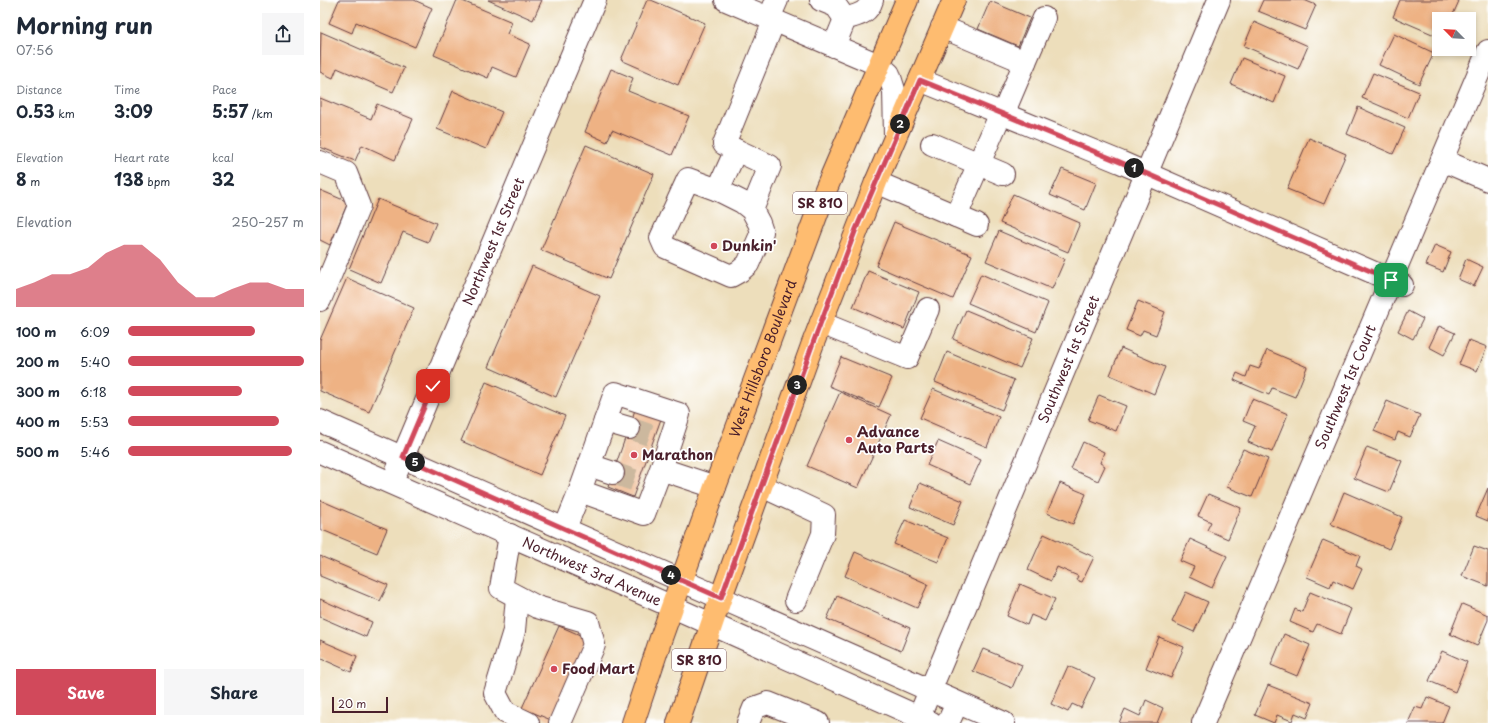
<!DOCTYPE html>
<html lang="en">
<head>
<meta charset="utf-8">
<style>
  :root { --surface:#fff; --page:#f6f6f7; --text:#1f2937; --muted:#747a83; --accent:#d1495b }
  body { margin:0; font-family:"Playpen Sans",sans-serif; background:var(--page); color:var(--text); height:100vh; display:flex; flex-direction:column; font-size:15px; white-space:nowrap }
  * { box-sizing:border-box; margin:0 }
  p { font-size:13px; color:var(--muted) }
  .icon { flex:none; width:22px; height:22px; fill:none; stroke:currentColor; stroke-width:2; stroke-linecap:round; stroke-linejoin:round }
  .map { position:relative; flex:1; overflow:hidden }
  .panel { display:flex; flex-direction:column; background:var(--surface); width:320px }
  .panel>* { flex:none }
  .needle { width:26px; rotate:294deg }
  .fabs { position:absolute; left:1112px; top:12px; display:grid; gap:8px }
  .fabs a { display:grid; place-items:center; width:44px; height:44px; border-radius:0px; background:var(--surface); box-shadow:0 2px 6px #0003; font-size:20px }
  .scale { position:absolute; left:12px; bottom:10px; width:56px; box-sizing:border-box; padding-left:4px; border:2px solid #4a1f2b; border-top:0; font-size:11px; line-height:14px; white-space:nowrap; color:#4a1f2b; -webkit-text-stroke:3px #fff; paint-order:stroke }
  .pin { position:absolute; display:grid; place-items:center; width:34px; height:34px; color:#fff; margin:-17px; border-radius:8px; box-shadow:0 2px 6px #0006 }
  .km { position:absolute; width:20px; height:20px; margin:-10px; border-radius:50%; background:#222; color:#fff; font-size:11px; line-height:20px; text-align:center }
  .round { display:grid; place-items:center; flex:none; width:42px; height:42px; border-radius:0px; background:var(--page) }
  .summary { display:flex; align-items:center; justify-content:space-between; height:68px; padding:0 16px }
  h1 { font-size:22px; font-weight:700; line-height:30px }
  .figures { display:grid; grid-template-columns:repeat(3,1fr); gap:6px; height:68px; padding:4px 16px }
  .figures div { display:grid; align-content:center }
  .figures b { font-size:17px; font-weight:700 }
  .figures small { font-size:11px; font-weight:400 }
  .figures p { font-size:11px }
  .chart { height:112px; padding:8px 16px }
  .chart p { display:flex; justify-content:space-between }
  .chart svg { width:100%; height:72px; margin-top:4px; fill:var(--accent); opacity:.7 }
  .primary-button { display:flex; gap:8px; margin-top:auto; padding:8px 16px }
  .primary-button a { flex:1; height:46px; border-radius:0px; background:var(--accent); color:#fff; font-size:16px; font-weight:700; line-height:46px; text-align:center }
  .primary-button a+a { background:var(--page); color:var(--text) }
  ul { padding:0 16px; list-style:none; font-size:13px }
  li { display:grid; grid-template-columns:64px 48px 1fr; align-items:center; height:30px }
  li i { height:10px; border-radius:5px; background:var(--accent) }
  main { display:flex; flex:1; min-height:0 }
  .map>svg:first-child { display:block }
  .building { fill:#eeb284 }
  .lines { fill:none; stroke-linecap:round; stroke-linejoin:round }
  .minor-tunnel { stroke:#ccb89e; stroke-width:22; stroke-dasharray:22 11; stroke-linecap:butt }
  .minor-casing { stroke:#623c41; stroke-width:24 }
  .major-casing { stroke:#623c41; stroke-width:24 }
  .minor { stroke:#fff; stroke-width:22 }
  .major { stroke:#febc70; stroke-width:22 }
  .route-casing { stroke:#fff; stroke-width:8 }
  .route { stroke:#d1495b; stroke-width:5 }
  .poi-dot { fill:#d1495b; stroke:#fff; stroke-width:1.5 }
  .labels { text-anchor:middle; stroke-width:3.5; stroke-linejoin:round; paint-order:stroke }
  .shield { fill:#fff; stroke:#80626b; stroke-width:1 }
  .shield-label { font-size:13px; font-weight:bold; fill:#4a1f2b }
  .street-label { font-size:14px; fill:#4a1f2b; stroke:#fff }
  .poi-label { font-size:14px; font-weight:bold; fill:#4a1f2b; stroke:#fff; text-anchor:start }
</style>
</head>
<body>
<main>
<section class="panel">
<div class="summary"><div><h1>Morning run</h1><p>07:56</p></div><a class="round"><svg class="icon" aria-label="share" viewBox="0 0 24 24"><path d="M12 15V3M7 8l5-5 5 5M5 13v7h14v-7"/></svg></a></div>
<div class="figures">
<div><p>Distance</p><b>0.53<small> km</small></b></div>
<div><p>Time</p><b>3:09</b></div>
<div><p>Pace</p><b>5:57<small> /km</small></b></div>
</div>
<div class="figures">
<div><p>Elevation</p><b>8<small> m</small></b></div>
<div><p>Heart rate</p><b>138<small> bpm</small></b></div>
<div><p>kcal</p><b>32</b></div>
</div>
<div class="chart"><p><span>Elevation</span>250–257 m</p>
<svg viewBox="0 0 160 44" preserveAspectRatio="none"><path d="M0 44V33L10 29L20 24L30 24L40 20L50 11L60 6L70 6L80 15L90 29L100 38L110 38L120 33L130 29L140 29L150 33L160 33V44z"/></svg>
</div>
<ul>
<li><b>100 m</b>6:09<i style="width:72%"></i></li>
<li><b>200 m</b>5:40<i style="width:100%"></i></li>
<li><b>300 m</b>6:18<i style="width:65%"></i></li>
<li><b>400 m</b>5:53<i style="width:86%"></i></li>
<li><b>500 m</b>5:46<i style="width:93%"></i></li>
</ul>
<div class="primary-button"><a>Save</a><a>Share</a></div>
</section>
<div class="map">
<svg width="1168" height="723" viewBox="0 0 1168 723">
  <rect width="100%" height="100%" fill="#fff"/>
  <filter id="ink" filterUnits="userSpaceOnUse"><feTurbulence type="fractalNoise" baseFrequency=".025" numOctaves="2"/><feDisplacementMap in="SourceGraphic" scale="8" xChannelSelector="R" yChannelSelector="G"/><feConvolveMatrix kernelMatrix="1 2 1 2 8 2 1 2 1" color-interpolation-filters="sRGB"/></filter>
  <filter id="wash" filterUnits="userSpaceOnUse"><feTurbulence type="fractalNoise" baseFrequency=".012" numOctaves="4" result="noise"/><feDisplacementMap in="SourceGraphic" scale="16" xChannelSelector="R" yChannelSelector="G"/><feGaussianBlur stdDeviation="0.9" result="paint"/><feColorMatrix in="noise" values="0 0 0 0 0 0 0 0 0 0 0 0 0 0 0 0 0 1.4 0 .05"/><feComposite in="paint" operator="in"/></filter>
  <g filter="url(#wash)">
    <rect width="100%" height="100%" fill="#eddebb"/>
    <g id="blocks">
      <path class="building" d="M19,0H94L112,8L95,47L36,22L32,33L9,23Z
        M137,0H140L192,22L187,34L210,44L196,77L172,67L168,78L114,55Z
        M168,0H222L213,20Z
        M327,0H331L385,23L358,85L301,60Z
        M943,0H984L996,5L985,30L938,11Z
        M1080,0H1136L1139,1L1131,19H1119V37L1073,17Z
        M670,1L710,18L698,46L658,29Z
        M934,22L988,46L978,69L924,46Z
        M1,32L84,68L73,92L17,68L13,78L0,72Z
        M1074,34L1114,53L1099,84L1059,65Z
        M922,58L965,76L954,103L911,84Z
        M291,69L313,78L308,91L369,116L352,155L292,130L287,142L265,132Z
        M1053,73L1099,92L1088,118L1042,98Z
        M133,91L182,112L166,149L117,129Z
        M0,98L51,119L57,104L93,119L75,160L42,145L35,161L0,147Z
        M1038,107L1085,128L1073,154L1027,134Z
        M989,138L1026,154L1004,204L967,189Z
        M266,145L334,174L289,279L221,250Z
        M742,169L776,183L765,210L730,195Z
        M0,190L28,202L10,245L0,240Z
        M693,194L760,223L748,252L680,223Z
        M58,199L116,223L108,242L83,232L61,283L29,269Z
        M574,222L652,255L633,299L556,266Z
        M679,231L745,259L732,289L666,261Z
        M1115,245L1131,252L1123,272L1106,265Z
        M1146,259L1163,267L1154,286L1138,279Z
        M212,266L280,296L236,397L168,367Z
        M548,271L599,292L584,329L533,307Z
        M661,274L728,303L716,332L648,303Z
        M27,278L94,308L49,412L0,391V340Z
        M818,301L845,312L836,335L823,330L820,336L806,330Z
        M646,310L713,338L700,368L633,339Z
        M1088,311L1103,319L1093,339L1078,331Z
        M1119,326L1135,333L1124,355L1109,347Z
        M1149,340L1167,347L1157,371L1139,364Z
        M801,348L845,367L834,394L790,375Z
        M947,350L987,367L975,397L952,388L949,395L914,380L917,373L926,377L930,366L939,369Z
        M627,352L694,380L682,410L615,382Z
        M521,357L572,378L559,407L509,386Z
        M166,382L245,416L220,475L141,441Z
        M613,389L679,417L667,447L600,418Z
        M520,392L571,415L538,488L487,466Z
        M779,395L806,406L796,431L768,420Z
        M932,399L968,414L952,452L928,442L935,426L923,421Z
        M1067,401L1100,415L1090,437L1078,432L1075,440L1054,431Z
        M315,410L341,419L313,497L288,487Z
        M618,441L661,460L650,484L607,465Z
        M763,442L784,452L780,463L785,466L778,481L751,469Z
        M1047,447L1082,461L1069,492L1034,478Z
        M923,449L948,459L932,497L907,487Z
        M600,483L643,501L633,525L590,507Z
        M740,483L766,494L753,524L727,513Z
        M1168,488V521L1156,516Z
        M1024,492L1082,517L1069,549L1011,524Z
        M888,494L921,508L908,539L887,530L891,522L878,516Z
        M0,500L67,529L57,553L0,529Z
        M585,520L628,538L618,562L574,544Z
        M724,534L774,557L762,582L756,580L758,576L737,567L731,581L708,570Z
        M870,539L907,556L892,588L869,577L874,567L860,561Z
        M1003,540L1040,556L1036,566L1042,569L1033,589L1013,580L1010,587L987,577Z
        M1154,546L1168,551V586L1142,576Z
        M535,552L608,584L597,608L525,576Z
        M0,556L68,585L60,601L0,576Z
        M700,584L735,599L725,621L711,615L707,625L687,616Z
        M866,592L888,602L874,632L852,622Z
        M990,592L1031,609L1021,634L997,624L993,632L970,622L975,609L982,612Z
        M517,596L590,628L581,651L507,619Z
        M0,599L52,622L46,637L0,617Z
        M1142,604L1168,615V620L1157,646L1130,634Z
        M239,626L267,638L231,720L202,708Z
        M964,634L990,645L977,676L951,665Z
        M839,637L864,647L851,678L826,668Z
        M0,640L37,656L31,672L0,658Z
        M663,649L702,665L692,688L653,671Z
        M1122,651L1147,662L1135,692L1109,681Z
        M748,666L775,678L761,708L752,704L748,712L731,704Z
        M948,685L993,703L987,718L975,713L972,721L957,715L954,723L935,715Z
        M1107,697L1129,706L1122,723H1088L1095,707L1102,709Z
        M826,700L843,708L837,723H799L805,709L820,716Z"/>
    </g>
  </g>
  <g filter="url(#ink)">
    <use href="#blocks" fill-opacity="0" stroke="#623c41" stroke-width="1"/>
    <g class="lines">
      <path class="minor-tunnel" d="M309,428L335,437
        M293,473L319,482"/>
      <g class="minor-casing">
        <g id="minor">
          <path d="M406,0L559,65L569,74L574,90L575,135"/>
          <path d="M501,0L516,6L525,19"/>
          <path d="M449,18L457,0"/>
          <path d="M622,27L705,62L683,114"/>
          <path d="M514,46L525,19C537,15 548,14 552,0"/>
          <path d="M705,62L724,18"/>
          <path d="M600,80L800,162L1082,285"/>
          <path d="M612,144L683,174"/>
          <path d="M416,150L450,166L432,210"/>
          <path d="M1122,160L1168,180"/>
          <path d="M0,162L26,173L39,206L0,300"/>
          <path d="M368,179L398,190L422,202L432,210L439,223L442,232L428,264L420,271L411,276L345,247L341,238Z"/>
          <path d="M556,182L657,225"/>
          <path d="M398,190L416,150L404,144L454,21"/>
          <path d="M636,216L681,113"/>
          <path d="M501,323L587,358L608,309"/>
          <path d="M0,421L684,723"/>
          <path d="M285,421L309,428"/>
          <path id="s1" d="M0,452L353,607L612,723"/>
          <path d="M269,465L293,473"/>
          <path d="M341,469L324,514L260,491L295,393L359,414L341,469L395,487"/>
          <path id="s2" d="M77,471L275,0"/>
          <path d="M442,486L504,515L503,534L476,600"/>
          <path d="M245,528L260,491"/>
          <path d="M190,535L181,588L217,607L268,622L274,645L240,723"/>
          <path d="M197,597L194,631L175,693L185,712L208,723"/>
          <path id="s3" d="M599,717L899,0"/>
          <path d="M428,723L434,708L448,703L498,723"/>
          <path d="M628,723L637,703"/>
          <path id="s4" d="M883,723L1168,51"/>
        </g>
      </g>
      <g class="major-casing">
        <g id="major">
          <path id="s5" d="M313,723L341,638L395,487L506,189L587,0"/>
          <path d="M358,723L401,597L493,343L556,182L634,0"/>
        </g>
      </g>
      <use href="#minor" class="minor"/>
      <use href="#major" class="major"/>
    </g>
  </g>
  <g class="lines" filter="url(#ink)">
    <g class="route-casing">
      <path id="route" d="M113,386L83,457L401,598L493,343L536,229L600,80L800,162L1071,280"/>
    </g>
    <use href="#route" class="route"/>
  </g>
  <g class="poi-dot">
    <circle cx="394" cy="246" r="4"/>
    <circle cx="529" cy="440" r="4"/>
    <circle cx="314" cy="455" r="4"/>
    <circle cx="234" cy="669" r="4"/>
  </g>
  <g class="labels">
    <g class="shield">
      <rect x="473" y="192" width="54" height="22" rx="3"/>
      <rect x="352" y="649" width="54" height="22" rx="3"/>
    </g>
    <g class="shield-label">
      <text x="500" y="208">SR 810</text>
      <text x="379" y="665">SR 810</text>
    </g>
    <g class="street-label">
      <text dy="5" stroke="none"><textPath href="#s2" startOffset="249">Northwest 1st Street</textPath></text>
      <text dy="5" stroke="none"><textPath href="#s5" startOffset="387">West Hillsboro Boulevard</textPath></text>
      <text dy="5" stroke="none"><textPath href="#s3" startOffset="388">Southwest 1st Street</textPath></text>
      <text dy="5" stroke="none"><textPath href="#s4" startOffset="365">Southwest 1st Court</textPath></text>
      <text dy="5" stroke="none"><textPath href="#s1" startOffset="297">Northwest 3rd Avenue</textPath></text>
    </g>
    <g class="poi-label">
      <text x="402" y="251">Dunkin'</text>
      <text x="537" y="437">Advance<tspan x="537" dy="16">Auto Parts</tspan></text>
      <text x="322" y="460">Marathon</text>
      <text x="242" y="674">Food Mart</text>
    </g>
  </g>
</svg>
<div class="fabs">
<a><svg class="needle" viewBox="-14 -14 28 28"><path d="M0-13l5 13h-10z" fill="#e53935"/><path d="M0 13l5-13h-10z" fill="#747a83"/></svg></a>
</div>
<div class="scale">20 m</div>
<div class="pin" style="left:1071px;top:280px;background:#1e9e55"><svg class="icon" aria-label="arrive" viewBox="0 0 24 24"><path d="M6 21V4h12l-3 4 3 4H6"/></svg></div>
<div class="pin" style="left:113px;top:386px;background:#d93025"><svg class="icon" aria-label="check" viewBox="0 0 24 24"><path d="M5 12l5 5 9-10"/></svg></div>
<b class="km" style="left:814px;top:168px">1</b>
<b class="km" style="left:580px;top:124px">2</b>
<b class="km" style="left:477px;top:385px">3</b>
<b class="km" style="left:351px;top:575px">4</b>
<b class="km" style="left:95px;top:462px">5</b>
</div>
</main>
</body>
</html>
